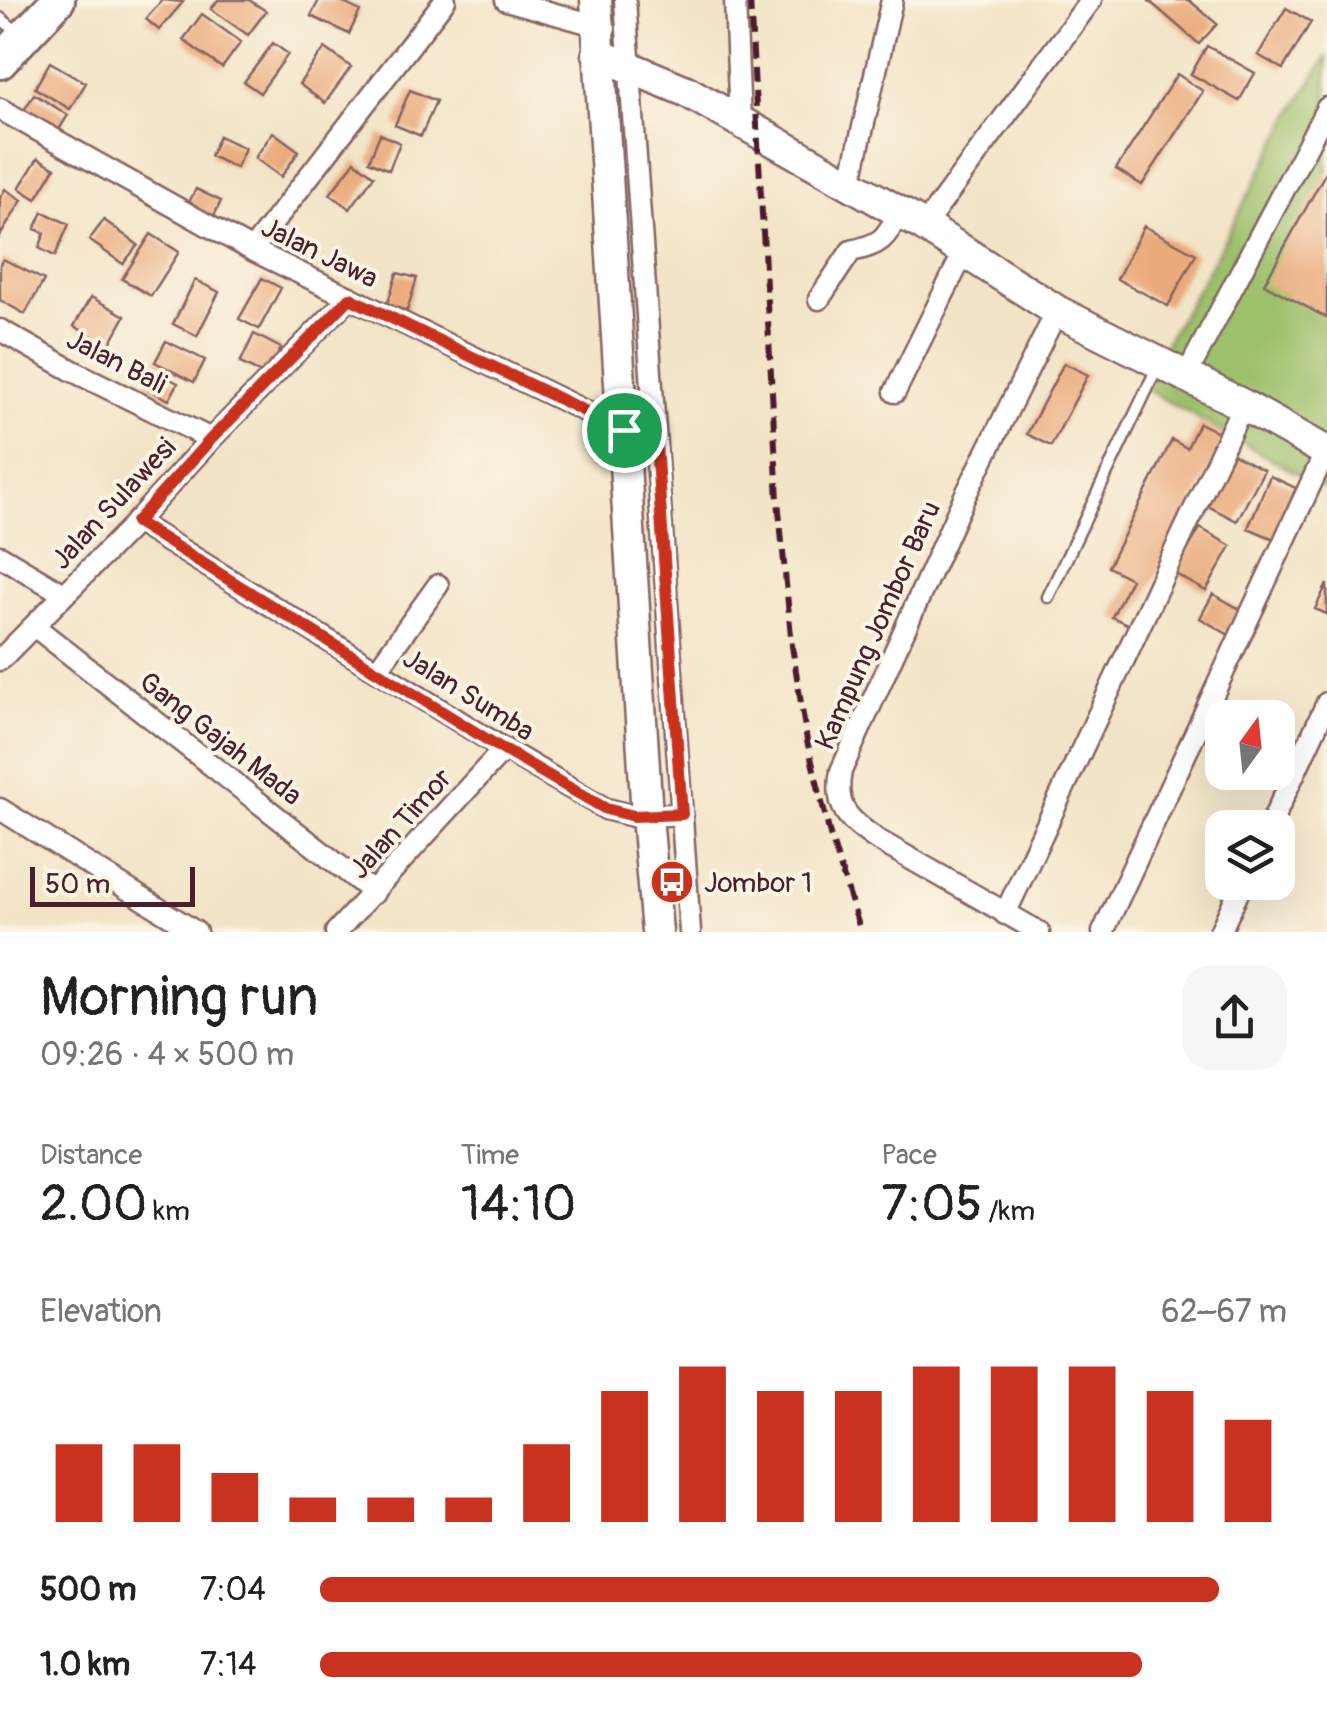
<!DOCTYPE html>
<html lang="en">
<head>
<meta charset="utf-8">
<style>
  :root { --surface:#fff; --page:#f6f6f6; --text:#202124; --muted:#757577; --accent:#c8321e }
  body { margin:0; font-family:Pangolin,sans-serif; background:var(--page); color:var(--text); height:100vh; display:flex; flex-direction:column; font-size:38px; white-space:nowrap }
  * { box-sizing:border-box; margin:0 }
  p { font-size:32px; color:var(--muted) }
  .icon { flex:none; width:55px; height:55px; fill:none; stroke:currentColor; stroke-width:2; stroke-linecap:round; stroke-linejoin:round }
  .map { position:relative; height:932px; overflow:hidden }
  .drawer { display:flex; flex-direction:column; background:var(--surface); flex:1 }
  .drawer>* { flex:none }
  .needle { width:65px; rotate:15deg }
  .buttons { position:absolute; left:1205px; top:700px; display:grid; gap:20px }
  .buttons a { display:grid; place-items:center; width:90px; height:90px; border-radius:20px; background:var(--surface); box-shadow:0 10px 40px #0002; font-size:50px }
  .scale { position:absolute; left:30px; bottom:25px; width:165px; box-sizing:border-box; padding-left:10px; border:5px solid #4a1f2b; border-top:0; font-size:28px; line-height:35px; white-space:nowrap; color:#4a1f2b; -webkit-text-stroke:8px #fcf5e5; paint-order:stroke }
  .pin { position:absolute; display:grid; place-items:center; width:85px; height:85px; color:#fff; margin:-42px; border:5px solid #fff; border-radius:50%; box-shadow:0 2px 10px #0007 }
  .round { display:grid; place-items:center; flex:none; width:105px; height:105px; border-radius:30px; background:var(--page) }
  .head { display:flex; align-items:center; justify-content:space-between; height:170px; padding:0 40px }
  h1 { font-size:55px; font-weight:600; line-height:75px }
  .figures { display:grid; grid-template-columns:repeat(3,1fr); gap:15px; height:170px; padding:10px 40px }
  .figures div { display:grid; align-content:center }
  .figures b { font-size:50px; font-weight:600 }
  .figures small { font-size:28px; font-weight:400 }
  .figures p { font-size:28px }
  .chart { height:280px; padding:20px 40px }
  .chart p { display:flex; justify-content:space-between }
  .chart svg { width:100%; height:180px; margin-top:10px; stroke:var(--accent); stroke-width:6 }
  ul { padding:0 40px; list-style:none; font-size:32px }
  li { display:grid; grid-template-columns:160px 120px 1fr; align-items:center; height:75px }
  li i { height:25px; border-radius:12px; background:var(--accent) }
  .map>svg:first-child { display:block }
  .green { fill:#9dc06a; stroke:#74704a; stroke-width:2.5 }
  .building { fill:#eaaa7b }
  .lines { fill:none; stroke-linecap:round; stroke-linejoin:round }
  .lane-casing { stroke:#856462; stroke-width:15 }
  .street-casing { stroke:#856462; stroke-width:25 }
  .secondary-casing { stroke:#856462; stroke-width:35 }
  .primary-casing { stroke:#856462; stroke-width:38 }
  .lane { stroke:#fff; stroke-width:10 }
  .street { stroke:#fff; stroke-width:20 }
  .secondary { stroke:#fff; stroke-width:30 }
  .primary { stroke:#fff; stroke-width:32 }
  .rail { stroke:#4a1f2b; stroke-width:6; stroke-dasharray:15 8; stroke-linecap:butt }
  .route-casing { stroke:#fff; stroke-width:20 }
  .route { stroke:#c8321e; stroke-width:12 }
  .labels { text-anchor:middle; stroke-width:8; stroke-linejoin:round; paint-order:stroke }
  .street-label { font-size:28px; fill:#4a1f2b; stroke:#fcf5e5 }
  .poi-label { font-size:28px; fill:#4a1f2b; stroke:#fcf5e5; text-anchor:start }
</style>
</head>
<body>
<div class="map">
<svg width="1327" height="932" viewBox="0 0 1327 932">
  <rect width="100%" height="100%" fill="#fcf5e5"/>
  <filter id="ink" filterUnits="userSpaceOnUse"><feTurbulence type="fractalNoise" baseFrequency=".01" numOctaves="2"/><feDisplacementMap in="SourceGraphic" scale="20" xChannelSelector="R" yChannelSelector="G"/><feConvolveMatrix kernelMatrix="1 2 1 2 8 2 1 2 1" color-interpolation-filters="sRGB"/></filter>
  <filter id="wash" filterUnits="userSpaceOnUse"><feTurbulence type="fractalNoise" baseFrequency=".0048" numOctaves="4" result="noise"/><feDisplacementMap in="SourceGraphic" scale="40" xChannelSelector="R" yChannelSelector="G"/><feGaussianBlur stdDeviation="2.25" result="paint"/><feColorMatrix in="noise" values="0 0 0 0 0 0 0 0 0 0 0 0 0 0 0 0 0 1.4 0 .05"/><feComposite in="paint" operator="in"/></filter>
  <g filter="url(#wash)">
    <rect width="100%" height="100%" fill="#f3e4c7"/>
    <path class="green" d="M1327,57V490L1140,386L1201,283L1296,107Z"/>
    <g id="blocks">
      <path class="building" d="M162,0L183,2L159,30L146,19Z
        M218,0H249L266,11L248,35L211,9Z
        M319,0H338L360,11L349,34L311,16Z
        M1148,0H1189L1217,24L1199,44Z
        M1286,8L1311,22L1283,69L1258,55Z
        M202,14L241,42L222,68L183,40Z
        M273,43L288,54L260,93L244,82Z
        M1207,46L1255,73L1239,101L1191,74Z
        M325,48L351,67L325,103L299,84Z
        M50,62L86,83L70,109L35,88Z
        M1177,74L1203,91L1142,185L1116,169Z
        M410,90L436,101L421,136L395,125Z
        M34,94L68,115L55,136L21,115Z
        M273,132L299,151L281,177L255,158Z
        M380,134L400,143L389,170L369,161Z
        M219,136L245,148L236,168L210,156Z
        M38,158L55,168L36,199L19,188Z
        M355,161L374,176L350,209L330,194Z
        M1327,170V318L1264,284Z
        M5,189L22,200L0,236V198Z
        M196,189L221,201L211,222L185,210Z
        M43,212L69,224L55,256L39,248L45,233L35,229Z
        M104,220L138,245L123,264L89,240Z
        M1144,226L1196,254L1168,306L1117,279Z
        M151,234L179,252L151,296L122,279Z
        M3,259L44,280L25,314L0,300V264Z
        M397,273L417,278L407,311L387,305Z
        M262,278L281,288L259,329L239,319Z
        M195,280L219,292L197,336L173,324Z
        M91,297L125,316L109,345L74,326Z
        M254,334L281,348L267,376L240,363Z
        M166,341L205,360L194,382L155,362Z
        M1064,363L1088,375L1051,446L1027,434Z
        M154,371L178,383L169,400L145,387Z
        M1199,423L1227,437L1131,626L1112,617L1131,579L1108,567L1172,440L1187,448Z
        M1233,454L1264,470L1237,521L1206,505Z
        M1270,476L1296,488L1274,539L1248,528Z
        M1200,528L1231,546L1206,591L1174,573Z
        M1327,584V614L1315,609Z
        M1213,594L1243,611L1229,635L1200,618Z"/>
    </g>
  </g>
  <g filter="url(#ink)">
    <use href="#blocks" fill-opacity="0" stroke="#856462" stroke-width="2.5"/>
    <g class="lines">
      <g class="lane-casing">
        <path id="lane" d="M0,18L19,33
          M1048,597L1159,364"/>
      </g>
      <g class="street-casing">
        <path id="street" d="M506,0L605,28
          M625,0L690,932
          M735,0L740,121
          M0,109L252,250L624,430H630
          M850,184L892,0
          M924,226L1091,0
          M252,250L445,0
          M819,299L851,251C882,244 884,240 900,212
          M0,330L73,371L211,439
          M1186,376L1327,108
          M895,392L964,252
          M136,522L504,749L606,809L634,816L682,814
          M0,556L64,594
          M34,626L374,893
          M0,660L136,522L211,439L350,297
          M377,670L438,585
          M0,809L196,932
          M1269,828L1327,703
          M1005,914L1243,405
          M336,932L504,749
          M1039,932L876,839C847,819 834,807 841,771L963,500L1057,311
          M1103,932L1326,451
          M1220,932L1243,882"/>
      </g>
      <g class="secondary-casing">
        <path id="secondary" d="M596,0L647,816L657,932
          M598,54L686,91L924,226L1057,311L1243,405L1327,452"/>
      </g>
      <g class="primary-casing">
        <path id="primary" d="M0,62L58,0"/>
      </g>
      <use href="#lane" class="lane"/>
      <use href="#street" class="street"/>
      <use href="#secondary" class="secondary"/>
      <use href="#primary" class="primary"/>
      <path class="rail" d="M750,0L778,500L792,646L807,741L830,835L861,932"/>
    </g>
  </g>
  <g class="lines" filter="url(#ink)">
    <g class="route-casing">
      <path id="route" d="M350,298L624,430H655L682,814L634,816L606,809L504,750L136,522L211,439Z"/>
    </g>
    <use href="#route" class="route"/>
  </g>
  <defs>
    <g id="bus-disc" transform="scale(2.25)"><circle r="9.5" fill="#c8321e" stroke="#fcf5e5"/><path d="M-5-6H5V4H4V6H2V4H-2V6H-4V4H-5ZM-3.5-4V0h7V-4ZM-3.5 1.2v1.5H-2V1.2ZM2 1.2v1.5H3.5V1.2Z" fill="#fff"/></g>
  </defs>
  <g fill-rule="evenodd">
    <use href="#bus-disc" x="672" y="882"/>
  </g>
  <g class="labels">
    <g class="street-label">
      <text transform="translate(320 252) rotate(26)" y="10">Jalan Jawa</text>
      <text transform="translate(117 361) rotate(27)" y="10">Jalan Bali</text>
      <text transform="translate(113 503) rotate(-47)" y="10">Jalan Sulawesi</text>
      <text transform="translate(877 625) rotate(-66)" y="10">Kampung Jombor Baru</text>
      <text transform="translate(469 694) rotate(32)" y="10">Jalan Sumba</text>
      <text transform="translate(221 738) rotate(38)" y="10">Gang Gajah Mada</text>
      <text transform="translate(400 823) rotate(-48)" y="10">Jalan Timor</text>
    </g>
    <g class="poi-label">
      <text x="704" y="892">Jombor 1</text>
    </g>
  </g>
</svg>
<div class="buttons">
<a><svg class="needle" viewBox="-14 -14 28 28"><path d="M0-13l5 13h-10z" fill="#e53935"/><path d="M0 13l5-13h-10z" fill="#757577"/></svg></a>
<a><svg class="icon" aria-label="layers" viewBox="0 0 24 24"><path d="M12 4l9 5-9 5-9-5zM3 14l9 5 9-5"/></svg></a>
</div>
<div class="scale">50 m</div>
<div class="pin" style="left:624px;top:430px;background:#1e9e55"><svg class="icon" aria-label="arrive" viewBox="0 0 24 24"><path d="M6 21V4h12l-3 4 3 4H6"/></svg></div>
</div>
<section class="drawer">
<div class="head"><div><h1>Morning run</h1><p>09:26 · 4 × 500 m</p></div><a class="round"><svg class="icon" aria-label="share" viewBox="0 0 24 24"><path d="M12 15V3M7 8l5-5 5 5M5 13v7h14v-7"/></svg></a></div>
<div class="figures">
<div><p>Distance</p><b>2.00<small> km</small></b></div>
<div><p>Time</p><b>14:10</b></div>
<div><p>Pace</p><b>7:05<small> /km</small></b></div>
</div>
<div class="chart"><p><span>Elevation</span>62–67 m</p>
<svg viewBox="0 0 160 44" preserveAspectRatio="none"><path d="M5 44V25M15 44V25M25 44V32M35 44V38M45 44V38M55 44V38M65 44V25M75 44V12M85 44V6M95 44V12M105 44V12M115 44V6M125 44V6M135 44V6M145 44V12M155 44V19"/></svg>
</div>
<ul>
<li><b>500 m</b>7:04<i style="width:93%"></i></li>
<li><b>1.0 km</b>7:14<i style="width:85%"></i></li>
</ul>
</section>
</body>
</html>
